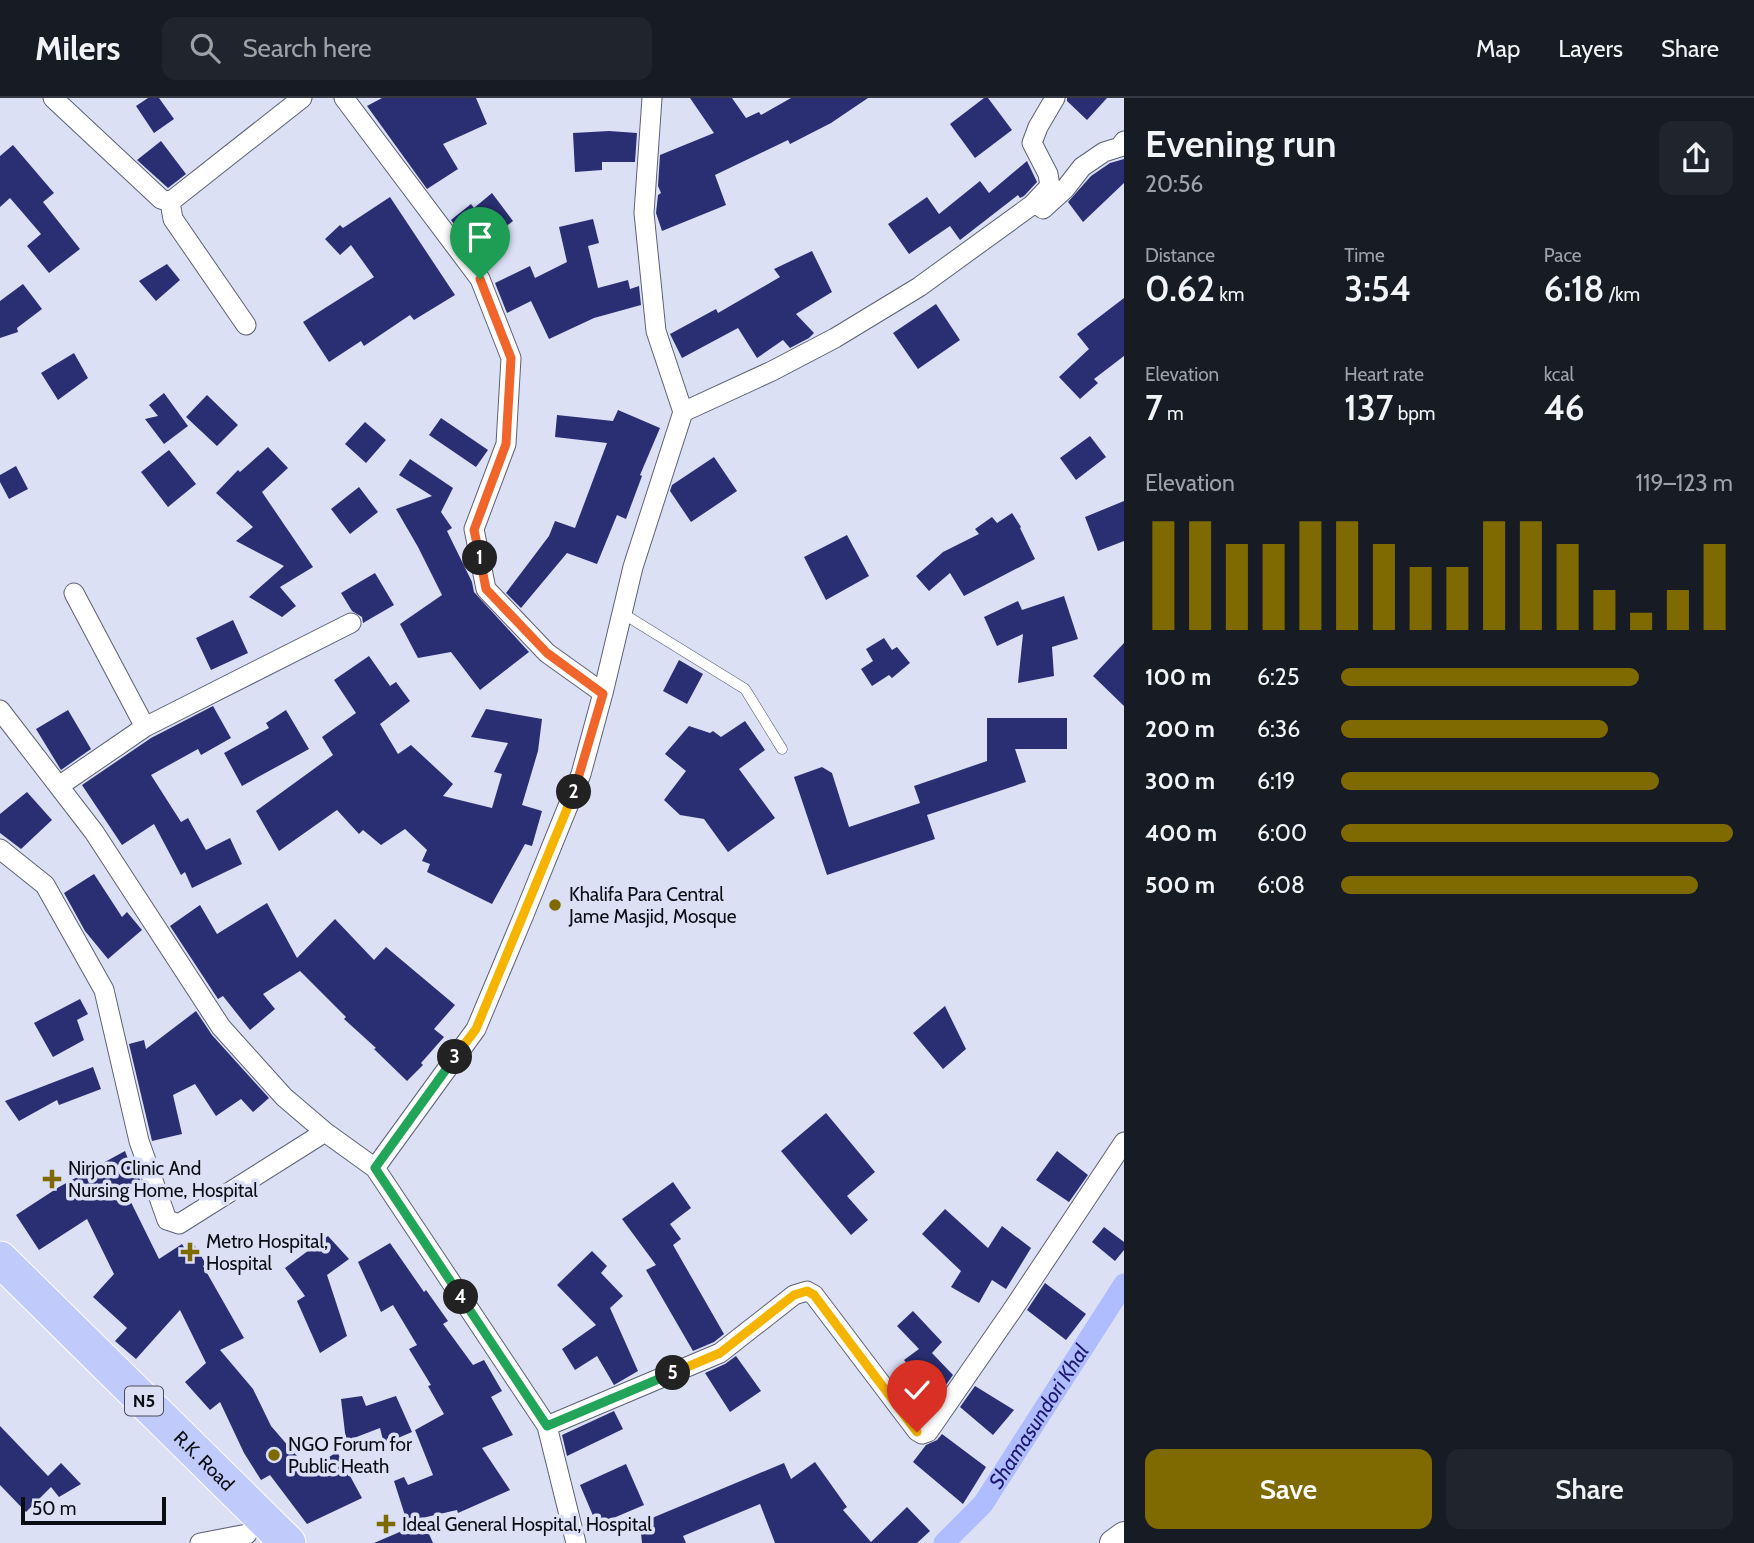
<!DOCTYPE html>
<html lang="en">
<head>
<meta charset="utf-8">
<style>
  :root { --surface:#171b24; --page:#20242c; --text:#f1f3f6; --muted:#9ea1a6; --line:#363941; --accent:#7f6a02 }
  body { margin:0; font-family:Cabin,sans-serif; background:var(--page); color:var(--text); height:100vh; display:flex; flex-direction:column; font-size:26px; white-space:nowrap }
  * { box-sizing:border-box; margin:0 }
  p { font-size:23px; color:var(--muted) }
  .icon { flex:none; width:38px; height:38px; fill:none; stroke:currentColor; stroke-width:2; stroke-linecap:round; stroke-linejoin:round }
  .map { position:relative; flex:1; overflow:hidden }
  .details { display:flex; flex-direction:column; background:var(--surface); width:630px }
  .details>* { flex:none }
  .scale { position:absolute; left:21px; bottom:18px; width:145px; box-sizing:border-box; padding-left:7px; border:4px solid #0b0d14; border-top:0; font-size:19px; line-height:24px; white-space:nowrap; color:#0b0d14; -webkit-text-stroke:5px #dbe0f5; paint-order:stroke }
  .pin { position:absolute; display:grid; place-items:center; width:60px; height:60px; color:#fff; margin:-72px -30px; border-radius:50% 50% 50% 0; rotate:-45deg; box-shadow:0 0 7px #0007 }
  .pin .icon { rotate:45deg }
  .km { position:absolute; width:35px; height:35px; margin:-18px; border-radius:50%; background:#222; color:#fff; font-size:19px; line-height:35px; text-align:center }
  .round { display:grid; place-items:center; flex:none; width:74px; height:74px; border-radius:14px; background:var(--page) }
  .summary { display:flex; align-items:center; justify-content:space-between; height:119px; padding:0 21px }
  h1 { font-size:38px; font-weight:600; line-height:52px }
  .figures { display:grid; grid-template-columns:repeat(3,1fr); gap:10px; height:119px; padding:7px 21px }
  .figures div { display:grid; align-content:center }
  .figures b { font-size:35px; font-weight:600 }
  .figures small { font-size:19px; font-weight:400 }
  .figures p { font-size:19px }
  .chart { height:196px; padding:14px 21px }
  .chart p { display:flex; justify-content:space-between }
  .chart svg { width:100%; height:126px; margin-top:7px; stroke:var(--accent); stroke-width:6 }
  .button { display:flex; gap:14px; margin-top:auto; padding:14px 21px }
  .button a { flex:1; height:80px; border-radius:14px; background:var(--accent); color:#fff; font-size:28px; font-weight:600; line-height:80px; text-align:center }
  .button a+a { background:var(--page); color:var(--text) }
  ul { padding:0 21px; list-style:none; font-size:23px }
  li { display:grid; grid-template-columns:112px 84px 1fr; align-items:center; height:52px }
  li i { height:18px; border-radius:9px; background:var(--accent) }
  header { display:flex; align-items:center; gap:42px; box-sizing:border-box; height:98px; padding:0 35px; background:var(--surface); border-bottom:2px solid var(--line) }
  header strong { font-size:33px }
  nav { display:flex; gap:38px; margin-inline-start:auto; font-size:24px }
  .search { width:490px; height:63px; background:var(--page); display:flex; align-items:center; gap:18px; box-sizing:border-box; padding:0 24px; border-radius:14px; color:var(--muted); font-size:26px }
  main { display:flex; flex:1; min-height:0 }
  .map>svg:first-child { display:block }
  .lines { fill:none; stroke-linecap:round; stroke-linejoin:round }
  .canal { stroke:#afbcfd; stroke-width:21 }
  .building { fill:#2a2f73 }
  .lane-casing { stroke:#5d6174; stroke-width:11 }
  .street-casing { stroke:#5d6174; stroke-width:21 }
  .secondary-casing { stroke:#5d6174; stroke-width:28 }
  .highway-casing { stroke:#fff; stroke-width:37 }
  .lane { stroke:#fff; stroke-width:10 }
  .street { stroke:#fff; stroke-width:19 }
  .secondary { stroke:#fff; stroke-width:26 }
  .highway { stroke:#c1cbfb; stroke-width:35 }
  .split-1-casing { stroke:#fff; stroke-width:14 }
  .split-2-casing { stroke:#fff; stroke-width:14 }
  .split-3-casing { stroke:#fff; stroke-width:14 }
  .split-4-casing { stroke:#fff; stroke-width:14 }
  .split-5-casing { stroke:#fff; stroke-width:14 }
  .split-6-casing { stroke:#fff; stroke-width:14 }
  .split-1 { stroke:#f0652b; stroke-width:9 }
  .split-2 { stroke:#f0652b; stroke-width:9 }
  .split-3 { stroke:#f5b400; stroke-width:9 }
  .split-4 { stroke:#22a559; stroke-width:9 }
  .split-5 { stroke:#22a559; stroke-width:9 }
  .split-6 { stroke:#f5b400; stroke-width:9 }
  .poi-dot { fill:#7f6a02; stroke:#dbe0f5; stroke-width:2.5 }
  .labels { text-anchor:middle; stroke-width:7; stroke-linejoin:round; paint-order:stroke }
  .shield { fill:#dbe0f5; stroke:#494c58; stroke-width:2 }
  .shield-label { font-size:18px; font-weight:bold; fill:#0b0d14 }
  .poi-label { font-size:19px; fill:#0b0d14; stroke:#dbe0f5; text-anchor:start }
  .street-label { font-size:19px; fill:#0b0d14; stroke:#dbe0f5 }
  .water-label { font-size:21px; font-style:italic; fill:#1c1670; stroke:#dbe0f5 }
</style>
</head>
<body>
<header>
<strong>Milers</strong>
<div class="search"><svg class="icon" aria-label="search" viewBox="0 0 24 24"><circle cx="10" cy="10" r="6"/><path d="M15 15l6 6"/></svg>Search here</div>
<nav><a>Map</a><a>Layers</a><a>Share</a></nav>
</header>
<main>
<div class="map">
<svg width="1124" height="1445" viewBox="0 0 1124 1445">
  <rect width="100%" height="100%" fill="#dbe0f5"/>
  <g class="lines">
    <path class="canal" id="s1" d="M944,1445L983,1406L1124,1186"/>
  </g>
  <path class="building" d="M148,0H159L174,21L154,35L136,8Z
    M382,0H476L487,26L443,46L458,71L427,91L367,8Z
    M690,0H732L746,20L759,14L761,17L791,0H868L831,25L790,46L788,42L715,77L726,107L662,133L656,115L658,97L661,95L658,88L660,57L714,35Z
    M984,0H988L1012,32L975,60L950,26Z
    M1067,0H1107L1087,22L1067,3Z
    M609,33L637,35L635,64H602V72L575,74L573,35Z
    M161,43L186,76L168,90L137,62Z
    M13,47L54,95L43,104L80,151L49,175L27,148L41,136L10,100L0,109V58Z
    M1124,61V85L1083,124L1068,104L1091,78L1110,65Z
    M1027,63L1037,84L1024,98L1020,100L1018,97L960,142L950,128L909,156L888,126L927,99L939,116L980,83L989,95Z
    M492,95L513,123L475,153L451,122L471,106L474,110Z
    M390,99L455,197L414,222L410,217L364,248L361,243L329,264L303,224L374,179L351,147L340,157L325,141L340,127L343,130Z
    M593,121L599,145L588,148L598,190L628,182L630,191L639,188L641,207L594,220L549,241L531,203L507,215L495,185L530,168L535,180L567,164L559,129Z
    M812,153L832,194L796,216L814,235L809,240L790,250L783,242L757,260L738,230L682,260L670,236L716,211L718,215L780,179L774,171Z
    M167,166L180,182L156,203L139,183Z
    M23,186L42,211L17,230L18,234L0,240V203Z
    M1124,200V258L1094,281L1098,285L1080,301L1059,279L1089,251L1077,236Z
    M936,206L960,242L918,271L893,235Z
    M74,255L88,280L58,302L41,275Z
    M164,295L188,328L164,346L145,321L158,318L149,307Z
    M207,297L238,327L217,348L186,319Z
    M618,312L660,330L640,377L642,378L626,421L617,417L597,466L567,455L521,510L506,495L549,438L555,423L575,430L607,345L555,339L557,317L613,323Z
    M441,320L488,352L476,369L429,337Z
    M365,324L386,342L366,365L345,346Z
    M1090,338L1106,359L1076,382L1060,360Z
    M268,349L288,370L262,394L313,469L280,489L296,508L282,519L249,499L284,468L236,443L253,429L216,395L238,372L240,374Z
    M169,352L196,386L168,409L141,374Z
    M714,359L737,393L691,424L670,393L672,387Z
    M410,361L453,390L441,414L452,430L447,433L472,484L474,494L529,554L480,592L451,554L418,560L400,526L442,497L418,449L396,411L432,398L399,377Z
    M16,368L28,391L9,401L0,384V377Z
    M359,389L378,414L350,436L331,411Z
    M1124,403V443L1098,453L1085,419Z
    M1012,415L1021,429L1020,430L1035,461L964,498L950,475L929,493L916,478L943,454L979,436L975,431L992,419L997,425Z
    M847,437L869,478L826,502L804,459Z
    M375,475L394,507L363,525L362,519L352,513L341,495Z
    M1064,498L1078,541L1052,549L1054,578L1018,585L1023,536L997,548L984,519L1018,503L1022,512Z
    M233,522L248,555L211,572L196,540Z
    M884,540L892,552L897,549L910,565L892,580L889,577L872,588L861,571L873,563L866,551Z
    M1124,545V608L1093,578Z
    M369,558L390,588L396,584L410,603L380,626L398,656L411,647L453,686L443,698L492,710L502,676L494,674L508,645L471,639L486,611L542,621L538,653L522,707L542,713L532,748L525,746L492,806L427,774L430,766L422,763L427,752L405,731L381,747L363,732L359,736L337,712L279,753L256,713L333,657L322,639L356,615L334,582Z
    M679,562L703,576L687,606L663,593Z
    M213,608L231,640L201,657L198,651L151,677L181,724L188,720L206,752L230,740L242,766L192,790L185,774L181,777L154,726L122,747L82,687L151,640Z
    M68,612L91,651L61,672L36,631Z
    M286,612L309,651L242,688L224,655L269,630L266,625Z
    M987,620H1067V651H1015L1026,684L927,717L935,741L827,777L794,679L822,669L832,675L849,729L920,705L914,688L987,663Z
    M745,623L765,652L739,671L775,720L728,754L704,721L680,717L664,702L686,673L665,656L689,628L710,635L713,633L721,639Z
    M27,694L52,722L21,751L0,735V716Z
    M94,776L122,819L127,814L142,832L108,861L85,833L64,795Z
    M267,805L297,860L335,821L374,862L386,849L455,907L434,931L444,939L421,965L423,967L407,983L374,951L376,950L344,921L346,919L300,873L263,896L275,911L250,932L223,898L218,901L170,828L200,807L217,836Z
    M80,901L88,916L77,922L84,942L53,959L34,925Z
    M945,908L966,951L943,971L913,935Z
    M196,913L212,937L269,1000L253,1014L241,1001L216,1018L195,986L173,997L182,1036L152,1043L129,946L144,942L146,951Z
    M93,969L101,991L59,1007L57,1002L19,1023L5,1003Z
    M826,1015L875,1074L847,1098L868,1122L851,1137L781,1053Z
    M125,1053L132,1071L135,1070L140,1082L124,1090L159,1161L182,1146L185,1151L193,1145L206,1166L203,1168L244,1240L220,1252L253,1291L271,1328L309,1372L337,1354L362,1400L307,1426L270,1377L261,1382L244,1355L220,1304L210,1312L185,1284L206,1265L180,1212L136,1261L115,1243L127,1230L93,1199L114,1176L87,1121L39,1152L16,1117L59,1089Z
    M1057,1053L1088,1077L1069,1104L1036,1082Z
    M673,1084L691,1110L670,1126L681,1141L673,1147L724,1236L714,1244L693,1253L646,1172L656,1167L622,1121Z
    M945,1111L988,1150L1002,1128L1031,1150L1006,1191L992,1182L979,1205L951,1189L961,1173L922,1136Z
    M1104,1129L1124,1144V1152L1115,1163L1092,1144Z
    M328,1138L349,1161L327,1177L347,1238L320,1255L297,1203L305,1198L285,1170Z
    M390,1145L424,1194L426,1192L448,1223L443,1226L473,1267L484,1262L502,1293L491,1299L513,1337L482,1350L510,1392L458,1415L457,1412L422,1420L433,1445H374L409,1430L394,1383L404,1379L408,1387L433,1377L415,1332L444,1316L428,1288L431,1287L409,1251L417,1247L393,1207L381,1214L358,1164Z
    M592,1153L607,1168L601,1175L623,1198L610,1210L638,1273L614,1287L597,1258L575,1272L562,1251L596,1227L557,1187Z
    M1045,1185L1086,1216L1066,1242L1027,1212Z
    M913,1213L942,1244L932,1255L953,1277L936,1301L904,1262L919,1251L897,1228Z
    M736,1258L761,1293L730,1314L705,1275L725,1266Z
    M975,1288L1014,1312L993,1337L960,1309Z
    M362,1298L366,1308L396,1298L412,1334L384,1346L380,1330L346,1343L341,1301Z
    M614,1313L623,1331L567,1358L562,1337Z
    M0,1328L48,1378L61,1365L81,1386L59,1399L51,1389L26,1414L0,1387Z
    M942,1336L986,1369L963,1406L913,1364L926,1347L937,1342Z
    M815,1364L847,1409L843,1412L871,1444L907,1409L930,1433L917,1445H775L760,1406L683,1438L686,1445H642L640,1425L784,1365L791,1381Z
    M626,1366L644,1407L597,1427L580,1387Z"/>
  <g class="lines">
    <g class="lane-casing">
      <path id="lane" d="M622,515L745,591L782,651"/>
    </g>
    <g class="street-casing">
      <path id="street" d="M53,0L161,101L170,104L302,0
        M344,0L480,181L511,260L506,346L474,431L486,491L547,555L603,595
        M170,104L173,121L246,227
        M1043,111L1065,91L1082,69L1104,54L1120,49L1124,43
        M683,314L772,273L835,240L919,189L1032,107L1050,88L1048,76L1032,45L1038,29L1055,0
        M74,495L145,629
        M0,612L94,734L221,929L284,999L325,1034L375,1070L547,1328L576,1445
        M59,688L145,629L351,525
        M0,751L45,787L104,892L139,1043L167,1122L179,1126L325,1034
        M375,1070L476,931L523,819L581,676L603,595L633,469L683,314L656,233L644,115L652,0
        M547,1328L720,1255L794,1197L807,1193L814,1197L917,1333L922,1336L928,1334L1011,1214L1124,1044
        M200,1445L247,1436"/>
    </g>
    <g class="secondary-casing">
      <path id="secondary" d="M1113,1445L1124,1437"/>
    </g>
    <g class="highway-casing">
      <g id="highway">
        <path id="s2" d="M0,1161L288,1445"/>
      </g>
    </g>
    <use href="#lane" class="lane"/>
    <use href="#street" class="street"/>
    <use href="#secondary" class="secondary"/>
    <use href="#highway" class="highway"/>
  </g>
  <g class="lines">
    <g class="split-1-casing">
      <path id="split-1" d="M480,460L474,432L506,346L511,260L480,181"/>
    </g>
    <g class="split-2-casing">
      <path id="split-2" d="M480,460L486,491L547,555L603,596L574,694"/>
    </g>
    <g class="split-3-casing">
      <path id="split-3" d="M455,959L476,931L574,694"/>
    </g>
    <g class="split-4-casing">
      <path id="split-4" d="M455,959L375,1070L461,1199"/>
    </g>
    <g class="split-5-casing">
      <path id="split-5" d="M461,1199L547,1328L673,1275"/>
    </g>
    <g class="split-6-casing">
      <path id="split-6" d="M673,1275L720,1255L794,1197L807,1193L814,1197L917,1334"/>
    </g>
    <use href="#split-1" class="split-1"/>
    <use href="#split-2" class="split-2"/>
    <use href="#split-3" class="split-3"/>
    <use href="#split-4" class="split-4"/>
    <use href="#split-5" class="split-5"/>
    <use href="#split-6" class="split-6"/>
  </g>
  <g class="poi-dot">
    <circle cx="555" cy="807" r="7"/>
    <path d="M48.5 1070.5h7v7h7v7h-7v7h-7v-7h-7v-7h7z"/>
    <path d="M186.5 1143.5h7v7h7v7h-7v7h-7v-7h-7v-7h7z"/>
    <circle cx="274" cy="1357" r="7"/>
    <path d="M382.5 1415.5h7v7h7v7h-7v7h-7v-7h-7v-7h7z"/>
  </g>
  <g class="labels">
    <rect class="shield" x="125" y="1288.5" width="38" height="29" rx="5"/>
    <g class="shield-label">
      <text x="144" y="1309">N5</text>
    </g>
    <g class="poi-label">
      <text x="569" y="803">Khalifa Para Central<tspan x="569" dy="22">Jame Masjid, Mosque</tspan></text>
      <text x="68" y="1077">Nirjon Clinic And<tspan x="68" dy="22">Nursing Home, Hospital</tspan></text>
      <text x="206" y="1150">Metro Hospital,<tspan x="206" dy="22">Hospital</tspan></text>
      <text x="288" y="1353">NGO Forum for<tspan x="288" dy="22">Public Heath</tspan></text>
      <text x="402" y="1433">Ideal General Hospital, Hospital</text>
    </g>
    <g class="street-label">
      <text dy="7" stroke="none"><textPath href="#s2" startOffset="287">R.K. Road</textPath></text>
    </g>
    <g class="water-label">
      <text dy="7" stroke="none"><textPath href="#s1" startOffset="159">Shamasundori Khal</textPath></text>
    </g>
  </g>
</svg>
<div class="scale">50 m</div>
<div class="pin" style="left:480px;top:181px;background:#1e9e55"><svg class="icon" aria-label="arrive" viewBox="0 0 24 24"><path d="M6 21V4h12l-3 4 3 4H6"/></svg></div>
<div class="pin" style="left:917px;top:1334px;background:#d93025"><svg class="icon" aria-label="check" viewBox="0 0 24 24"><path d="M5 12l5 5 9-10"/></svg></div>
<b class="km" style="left:480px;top:460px">1</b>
<b class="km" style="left:574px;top:694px">2</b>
<b class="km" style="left:455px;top:959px">3</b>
<b class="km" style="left:461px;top:1199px">4</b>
<b class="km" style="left:673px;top:1275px">5</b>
</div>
<section class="details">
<div class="summary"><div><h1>Evening run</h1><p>20:56</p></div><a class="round"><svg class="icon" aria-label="share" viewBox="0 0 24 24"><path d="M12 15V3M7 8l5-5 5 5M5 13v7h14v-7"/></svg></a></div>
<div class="figures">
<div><p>Distance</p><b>0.62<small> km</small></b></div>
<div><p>Time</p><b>3:54</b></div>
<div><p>Pace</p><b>6:18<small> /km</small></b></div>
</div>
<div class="figures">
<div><p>Elevation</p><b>7<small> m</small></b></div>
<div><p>Heart rate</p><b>137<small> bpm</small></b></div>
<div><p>kcal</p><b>46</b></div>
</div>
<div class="chart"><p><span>Elevation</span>119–123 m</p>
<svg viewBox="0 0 160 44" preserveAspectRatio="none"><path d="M5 44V6M15 44V6M25 44V14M35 44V14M45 44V6M55 44V6M65 44V14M75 44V22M85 44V22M95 44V6M105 44V6M115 44V14M125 44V30M135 44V38M145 44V30M155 44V14"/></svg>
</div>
<ul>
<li><b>100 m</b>6:25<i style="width:76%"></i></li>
<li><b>200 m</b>6:36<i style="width:68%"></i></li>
<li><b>300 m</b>6:19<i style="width:81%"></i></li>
<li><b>400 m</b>6:00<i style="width:100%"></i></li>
<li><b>500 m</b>6:08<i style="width:91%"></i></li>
</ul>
<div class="button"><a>Save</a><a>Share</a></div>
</section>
</main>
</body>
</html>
